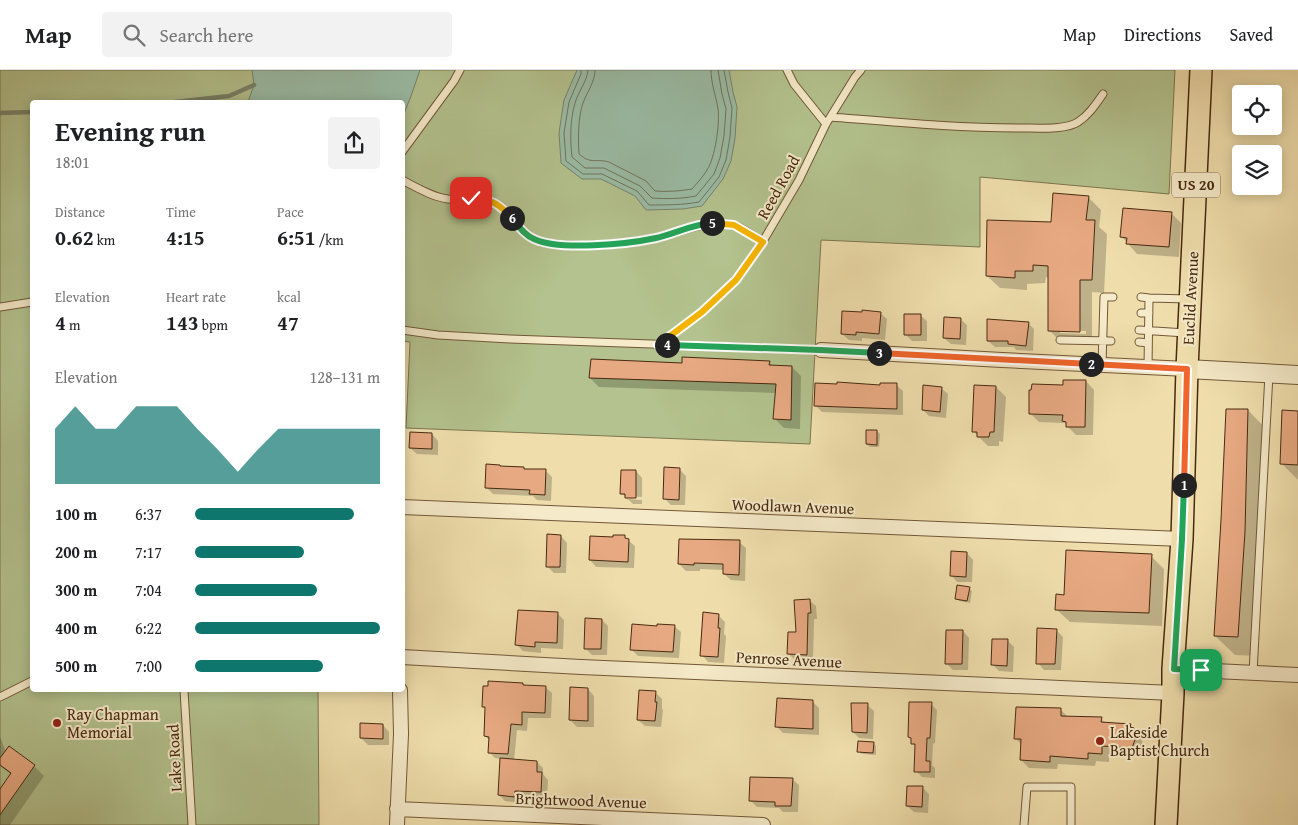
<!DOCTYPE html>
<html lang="en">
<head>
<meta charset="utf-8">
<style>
  :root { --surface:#fff; --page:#f2f2f2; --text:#202124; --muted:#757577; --line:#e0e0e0; --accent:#0f766e }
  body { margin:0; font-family:"Gentium Book Plus",serif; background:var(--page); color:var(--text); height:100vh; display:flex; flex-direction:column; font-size:19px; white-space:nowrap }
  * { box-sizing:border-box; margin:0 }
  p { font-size:16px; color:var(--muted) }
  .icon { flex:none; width:28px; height:28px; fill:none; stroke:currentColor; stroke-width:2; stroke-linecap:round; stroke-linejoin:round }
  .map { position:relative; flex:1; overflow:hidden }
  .details { position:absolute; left:30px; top:30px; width:375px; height:592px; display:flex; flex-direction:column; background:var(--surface); border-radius:5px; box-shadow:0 2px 12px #0003 }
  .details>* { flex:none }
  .buttons { position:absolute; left:1232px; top:15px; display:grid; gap:10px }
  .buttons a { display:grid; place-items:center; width:50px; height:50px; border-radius:5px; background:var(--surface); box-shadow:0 2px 12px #0003; font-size:25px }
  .pin { position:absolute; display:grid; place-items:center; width:42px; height:42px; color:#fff; margin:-21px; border-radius:10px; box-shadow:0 2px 8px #0006 }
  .km { position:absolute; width:25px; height:25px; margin:-12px; border-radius:50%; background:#222; color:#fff; font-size:14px; line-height:25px; text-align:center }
  .round { display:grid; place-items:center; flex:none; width:52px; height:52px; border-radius:5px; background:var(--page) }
  .overview { display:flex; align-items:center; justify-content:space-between; height:85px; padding:0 25px }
  h1 { font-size:28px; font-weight:800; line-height:38px }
  .figures { display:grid; grid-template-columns:repeat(3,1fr); gap:8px; height:85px; padding:5px 25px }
  .figures div { display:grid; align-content:center }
  .figures b { font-size:21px; font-weight:800 }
  .figures small { font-size:14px; font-weight:400 }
  .figures p { font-size:14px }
  .chart { height:140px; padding:10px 25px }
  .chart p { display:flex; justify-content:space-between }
  .chart svg { width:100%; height:90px; margin-top:5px; fill:var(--accent); opacity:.7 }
  ul { padding:0 25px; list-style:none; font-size:16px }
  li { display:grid; grid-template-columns:80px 60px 1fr; align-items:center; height:38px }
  li i { height:12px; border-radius:6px; background:var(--accent) }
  header { display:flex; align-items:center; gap:30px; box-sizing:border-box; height:70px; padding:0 25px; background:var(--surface); border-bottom:1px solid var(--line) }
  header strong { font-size:24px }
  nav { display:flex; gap:28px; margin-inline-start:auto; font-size:18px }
  .search { width:350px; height:45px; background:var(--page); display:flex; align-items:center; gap:12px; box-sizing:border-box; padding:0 18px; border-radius:5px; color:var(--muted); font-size:19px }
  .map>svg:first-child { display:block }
  .green { fill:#b3c28e; stroke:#7e764f }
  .water { fill:#9abca6; stroke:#79826a }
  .shadow { fill:#0003; fill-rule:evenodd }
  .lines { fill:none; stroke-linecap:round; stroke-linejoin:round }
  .shore { stroke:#71735b; stroke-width:1 }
  .stream { stroke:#79826a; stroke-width:4.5 }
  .building { fill:#e7a982; stroke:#482a10 }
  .service-casing { stroke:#725737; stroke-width:9 }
  .minor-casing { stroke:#725737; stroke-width:16 }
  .tertiary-casing { stroke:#725737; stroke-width:20 }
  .primary-casing { stroke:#482a10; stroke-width:24 }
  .service { stroke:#f5eac9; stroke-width:7 }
  .minor { stroke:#f5eac9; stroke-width:14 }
  .tertiary { stroke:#f5eac9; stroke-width:18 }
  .primary { stroke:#efdeac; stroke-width:21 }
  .split-1-casing { stroke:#fff; stroke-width:10 }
  .split-2-casing { stroke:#fff; stroke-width:10 }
  .split-3-casing { stroke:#fff; stroke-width:10 }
  .split-4-casing { stroke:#fff; stroke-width:10 }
  .split-5-casing { stroke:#fff; stroke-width:10 }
  .split-6-casing { stroke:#fff; stroke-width:10 }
  .split-7-casing { stroke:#fff; stroke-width:10 }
  .split-1 { stroke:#22a559; stroke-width:6 }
  .split-2 { stroke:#f0652b; stroke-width:6 }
  .split-3 { stroke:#f0652b; stroke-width:6 }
  .split-4 { stroke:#22a559; stroke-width:6 }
  .split-5 { stroke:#f5b400; stroke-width:6 }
  .split-6 { stroke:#22a559; stroke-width:6 }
  .split-7 { stroke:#f5b400; stroke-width:6 }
  .poi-dot { fill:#8f2418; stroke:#f5eac9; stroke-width:2 }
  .labels { text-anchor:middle; stroke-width:4; stroke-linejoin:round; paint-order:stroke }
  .shield { fill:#f5eac9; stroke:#7c6448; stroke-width:1 }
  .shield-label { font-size:15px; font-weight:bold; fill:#482a10 }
  .street-label { font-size:16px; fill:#482a10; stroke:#f5eac9 }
  .poi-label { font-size:16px; fill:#482a10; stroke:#f5eac9; text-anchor:start }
</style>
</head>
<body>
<header>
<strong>Map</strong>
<div class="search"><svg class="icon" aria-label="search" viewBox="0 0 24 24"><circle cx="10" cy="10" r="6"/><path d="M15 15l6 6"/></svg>Search here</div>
<nav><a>Map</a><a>Directions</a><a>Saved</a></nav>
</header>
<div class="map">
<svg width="1298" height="755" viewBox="0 0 1298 755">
  <rect width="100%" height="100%" fill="#efdeac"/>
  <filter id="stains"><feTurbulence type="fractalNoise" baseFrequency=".004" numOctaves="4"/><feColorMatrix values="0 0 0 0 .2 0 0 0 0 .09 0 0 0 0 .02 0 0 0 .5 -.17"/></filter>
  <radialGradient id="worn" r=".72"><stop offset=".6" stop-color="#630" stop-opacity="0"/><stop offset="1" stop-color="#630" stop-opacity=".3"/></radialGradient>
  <path class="green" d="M0,0H1175L1169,124L980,107V177L821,170L810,374L406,358L410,272L402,271V32H32V620H318L319,755H0Z"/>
  <path class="water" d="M252,0H420L411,26L403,46L402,32H248L254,15Z
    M577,0H729L733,22L737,37L735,68L731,91L723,109L702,136L683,139L646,140L635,126L601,109H582L561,93L559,63L564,30Z"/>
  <path class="shadow" d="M1088,127L1101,140L1099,157L1107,164L1104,223L1092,222V274L1062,273L1049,260V208L1046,207L1045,213L1027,214V220L1000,218L987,206L1052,154ZM1060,260L1086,261V264L1060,263Z
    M1171,143L1181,153L1179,187L1137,184L1122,167Z
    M880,243L887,249L885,270L862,268V271L849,270L842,264Z
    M920,245L927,251V271H912L905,264Z
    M960,249L967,255L966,275L951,274L944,268Z
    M1028,253L1034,259L1033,281L1016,280L1014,277H995L988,271Z
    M769,292L774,297H792L801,306L800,359L784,358L775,349L776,323L599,317L590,308L683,294Z
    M1086,311L1094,320L1093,365H1076L1068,357L1065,353L1039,352L1030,343Z
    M896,315L903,321V345L822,342L815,335L882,316Z
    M996,317L1006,327L1003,372L999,371V376H988L973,361Z
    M941,318L948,324L946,348L929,346L923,340Z
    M1248,340L1267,360L1264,482L1257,586L1235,585L1215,566Z
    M1298,343V410L1281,393Z
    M877,361L880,364L879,377H870L867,374Z
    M432,364L438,371V385L417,384L410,378Z
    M679,399L686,406L685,435H671L664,428Z
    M524,400H545L552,407L551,431L537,430L533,426L493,424L486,417Z
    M636,401L642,408V427L626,426L628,429L642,430V434H633L621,423Z
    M561,466L567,473L566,503H554L547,496Z
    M624,467L635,476L634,498L596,497L590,490L614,468Z
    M739,472L746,478L745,511L731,510L724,504V500L700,499V501H686L679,494Z
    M967,483L973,490L972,512H957L951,505Z
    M1151,486L1164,499L1162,556L1070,552L1056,539L1065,526Z
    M969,519L972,521L970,533L959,531L957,528Z
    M809,530L816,536L817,549H814L813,591L795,590L789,584Z
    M557,543L564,550L563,579L541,578V583L523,581L517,575Z
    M718,545L725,552L724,564L726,566L724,593L708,592L702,585Z
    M602,550L608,556L607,585H592L585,578Z
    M674,556L681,562L679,588L638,586L631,579L658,557Z
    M1056,560L1063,567L1061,600H1044L1038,593Z
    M963,561L969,568L968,600H953L946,593Z
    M1007,570L1014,577L1013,602L999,601L993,595Z
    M522,614L525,616L545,617L552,623L551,648H528L527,661L517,660L514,691L537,692L543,698V704L548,710L547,728L521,727L520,733L505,731L499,725L501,689L495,688L489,682L490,671L485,666L486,639L484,637Z
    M588,619L594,626V657H577L570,650Z
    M655,622L662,629V639L663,640L661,657L645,656L638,650Z
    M812,631L819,638V665L783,663L776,656Z
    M931,634L937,640L935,673L933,674L932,695L935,698V708L922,707L916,701V677L912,673V670L909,667Z
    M867,635L874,641L873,669L859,668L853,662Z
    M1061,640L1068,647L1101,649L1106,654L1130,655L1141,667L1143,675L1140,685L1109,684V692L1096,691L1095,696L1058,694L1057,699L1029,698L1021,690L1022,675L1015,668Z
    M383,655L389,662V675H368L361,668Z
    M0,667L6,682L9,678L34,696L44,706L10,755H0V721L12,705L0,696Z
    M874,673L876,676V685L862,684L859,681Z
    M792,709L799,715L798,742H783L779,738L757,737L750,730Z
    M922,717L929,724L928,743L914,742L907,736Z"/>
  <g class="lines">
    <path class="shore" d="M581,0V4L569,32L564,63L566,91L583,104H602L637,121L649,135C666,135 683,135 699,132L719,107L726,90L730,67L732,38L728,22L724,0
      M588,0C587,12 578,22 575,33C570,50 570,70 572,87L585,98H604L640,116L652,128C666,129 681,129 696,126L714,104L720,88L724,66L726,39L722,24L718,0
      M595,0C595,12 587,22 583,33C578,47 578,69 579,84C592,95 595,88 609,92L646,111L655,121C667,122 680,121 692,119C697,113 703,107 707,100C715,88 720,54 718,39C716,26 711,14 711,0"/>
    <path class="stream" d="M175,32L229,26L254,15
      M0,43L32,42"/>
  </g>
  <path class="building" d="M1053,123L1089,126L1086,150H1095L1092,210H1080V262L1048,261V196L1033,195V201H1015V208L986,206L987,150L1051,152Z
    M1123,138L1172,142L1169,177L1126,174L1127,168L1120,167Z
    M862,240L881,242L879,264L856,262V265L841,264L842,241L862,242Z
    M904,244H921V265H904Z
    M944,247L961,248L960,269L943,268Z
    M987,249L1029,252L1026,276L1008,274V271H987Z
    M682,287L770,291L769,295L792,296L791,350L773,349L776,314L589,308L591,289L682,293Z
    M1063,310H1086L1085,357H1066V352L1062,351L1063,345L1029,344V320H1031L1032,314L1063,315Z
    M837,312L880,315V313H897V339L814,336L815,313L837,314Z
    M923,315L942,317L940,342L922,340Z
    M974,315L996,316L994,362H990L989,367H977V362H972Z
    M1226,339H1248L1245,462L1238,567L1214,566L1221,450Z
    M1282,340L1298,341V395L1280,394Z
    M866,360H877V375L866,374Z
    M410,362L432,363V379L409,378Z
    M486,394L500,395V396L524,397V399H546L545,425L529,424L530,420L485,418Z
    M664,397L680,398L679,430L663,429Z
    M621,400H636V428H625V424H620Z
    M547,464L561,465L560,497H546Z
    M613,465H625V468L629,469L628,492L589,490L590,466L613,467Z
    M679,469L740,470L739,505L723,504V494L694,493V495L678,494Z
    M1066,480L1152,484L1149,543L1055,540L1056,524L1064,525Z
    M951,481L967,482L966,507L950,506Z
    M957,515L970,517L967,531L955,529Z
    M810,529L811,543H808L807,585L787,584L788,562H796L794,530Z
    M518,540L558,542L557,573L535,572V577L515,575Z
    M703,542L719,544L718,558H720L718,587L700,586Z
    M585,548L602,549L601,579H584Z
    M632,554L657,556V554L675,555L673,582L630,580Z
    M1037,558L1057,559L1055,594H1036Z
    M946,560H963L962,594H945Z
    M992,569H1008L1007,596L991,595Z
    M488,611L523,613V615L546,616L545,643L522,642V655L511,654L508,684L488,683L489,667L484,666L485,637H482L483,616H488Z
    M570,617L588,618V651L569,650Z
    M639,620L656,621L655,632H657L655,651L637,650Z
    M777,628L813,630V659L775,657Z
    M909,632H932L930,668H927L926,691H930V702H914L915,674H911V668L908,667Z
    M851,633H868L867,663L852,662Z
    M1016,637L1061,638V646L1102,647L1101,652L1131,654L1130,657L1134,658L1136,667L1132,678L1102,676V684L1088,683V689L1050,686V692L1020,690L1021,669H1014Z
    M360,653L383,654V669L360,668Z
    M858,671L874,672L873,683L857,682Z
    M9,676L35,695L0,745V719L11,703L0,695V688Z
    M500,688L537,691V702H542L541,722L515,721L514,727L498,725Z
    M750,707L793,708L791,736H775V732L749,731Z
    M907,716H923L922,737L906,736Z"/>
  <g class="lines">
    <g class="service-casing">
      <path id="service" d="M787,0L794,14L826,54
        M831,47C894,52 958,58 1022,58C1037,58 1066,60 1078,52C1089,45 1096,34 1103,24
        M402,82L454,11L460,0
        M402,110C416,117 432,127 448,129C463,130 479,126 493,132C515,142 520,169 546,173C579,178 623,175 655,168C681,162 706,149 733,155C742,157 754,167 763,172
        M1141,227L1149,228L1148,297
        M1149,228L1189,229
        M0,237L32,232
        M1141,243H1149
        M402,260L438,265L510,269L821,280
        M1139,260L1186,263
        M1060,270L1111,271
        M1139,272L1148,273
        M658,275L702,242L736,210L759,178L799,110L826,54L855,7L861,0
        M1102,295L1104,227H1113
        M1253,603L1269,304
        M184,620L192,755
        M0,627L32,611
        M1024,755L1027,717H1071V755"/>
    </g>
    <g class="minor-casing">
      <path id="minor" d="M821,280L1002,290L1187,299
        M402,437L1182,469
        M402,587L581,597L1173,623
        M1173,599L1298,605
        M397,739L763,755
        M397,755L401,664L400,620"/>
    </g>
    <g class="tertiary-casing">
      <path id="tertiary" d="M1187,299L1298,305"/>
    </g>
    <g class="primary-casing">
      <path id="primary" d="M1166,755L1173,623V599L1182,469L1187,299L1201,0"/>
    </g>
    <use href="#service" class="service"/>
    <use href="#minor" class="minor"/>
    <use href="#tertiary" class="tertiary"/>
    <use href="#primary" class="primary"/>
  </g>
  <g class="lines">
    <g class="split-1-casing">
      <path id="split-1" d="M1184,415L1182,469L1174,599L1201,600"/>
    </g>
    <g class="split-2-casing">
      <path id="split-2" d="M1091,294L1187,299L1184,415"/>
    </g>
    <g class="split-3-casing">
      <path id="split-3" d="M879,283L1091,294"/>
    </g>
    <g class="split-4-casing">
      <path id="split-4" d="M667,275L820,280L879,283"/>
    </g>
    <g class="split-5-casing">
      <path id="split-5" d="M667,275H658L702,242L736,210L763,172L734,155L712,153"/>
    </g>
    <g class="split-6-casing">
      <path id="split-6" d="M512,148C518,155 524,165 534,169C559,181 628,174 656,168C674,164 693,154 712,153"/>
    </g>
    <g class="split-7-casing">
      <path id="split-7" d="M471,128C492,130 497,132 512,148"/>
    </g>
    <use href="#split-1" class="split-1"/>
    <use href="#split-2" class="split-2"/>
    <use href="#split-3" class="split-3"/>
    <use href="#split-4" class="split-4"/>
    <use href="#split-5" class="split-5"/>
    <use href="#split-6" class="split-6"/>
    <use href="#split-7" class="split-7"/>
  </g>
  <g class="poi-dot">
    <circle cx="57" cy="653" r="5"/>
    <circle cx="1100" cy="671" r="5"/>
  </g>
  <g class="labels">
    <rect class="shield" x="1172" y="102.5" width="48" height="25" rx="4"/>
    <g class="shield-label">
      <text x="1196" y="120">US 20</text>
    </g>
    <g class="street-label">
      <text transform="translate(778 117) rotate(-61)" y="6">Reed Road</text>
      <text transform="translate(1190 228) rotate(-87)" y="6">Euclid Avenue</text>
      <text transform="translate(793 436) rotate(2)" y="6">Woodlawn Avenue</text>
      <text transform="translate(789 589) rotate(3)" y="6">Penrose Avenue</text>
      <text transform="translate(174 688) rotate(-93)" y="6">Lake Road</text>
      <text transform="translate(581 730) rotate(2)" y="6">Brightwood Avenue</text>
    </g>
    <g class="poi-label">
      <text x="67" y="650">Ray Chapman<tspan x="67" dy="18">Memorial</tspan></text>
      <text x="1110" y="668">Lakeside<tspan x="1110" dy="18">Baptist Church</tspan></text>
    </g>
  </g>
  <rect width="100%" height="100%" filter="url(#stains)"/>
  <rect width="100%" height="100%" fill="url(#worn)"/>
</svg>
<div class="buttons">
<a><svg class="icon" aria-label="locate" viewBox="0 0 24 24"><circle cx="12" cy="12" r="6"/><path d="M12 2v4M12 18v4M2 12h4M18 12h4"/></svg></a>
<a><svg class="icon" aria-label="layers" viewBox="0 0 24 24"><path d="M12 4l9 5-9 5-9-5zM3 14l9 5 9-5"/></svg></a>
</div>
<div class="pin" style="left:1201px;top:600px;background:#1e9e55"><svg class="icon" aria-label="arrive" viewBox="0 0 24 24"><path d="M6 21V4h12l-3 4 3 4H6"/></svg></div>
<div class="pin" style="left:471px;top:128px;background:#d93025"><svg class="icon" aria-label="check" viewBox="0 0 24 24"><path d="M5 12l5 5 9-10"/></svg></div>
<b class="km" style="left:1184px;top:415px">1</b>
<b class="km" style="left:1091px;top:294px">2</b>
<b class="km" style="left:879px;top:283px">3</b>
<b class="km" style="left:667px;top:275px">4</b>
<b class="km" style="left:712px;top:153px">5</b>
<b class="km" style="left:512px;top:148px">6</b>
<section class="details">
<div class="overview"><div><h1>Evening run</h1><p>18:01</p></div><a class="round"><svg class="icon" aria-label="share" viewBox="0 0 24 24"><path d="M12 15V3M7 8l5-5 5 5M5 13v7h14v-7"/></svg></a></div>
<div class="figures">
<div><p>Distance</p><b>0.62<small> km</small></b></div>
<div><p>Time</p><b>4:15</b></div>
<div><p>Pace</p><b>6:51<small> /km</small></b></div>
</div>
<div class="figures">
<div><p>Elevation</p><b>4<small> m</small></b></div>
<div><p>Heart rate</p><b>143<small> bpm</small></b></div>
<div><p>kcal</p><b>47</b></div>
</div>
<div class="chart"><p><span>Elevation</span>128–131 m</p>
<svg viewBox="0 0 160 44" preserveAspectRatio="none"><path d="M0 44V17L10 6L20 17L30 17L40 6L50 6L60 6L70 17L80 27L90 38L100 27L110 17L120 17L130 17L140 17L150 17L160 17V44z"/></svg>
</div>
<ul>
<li><b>100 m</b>6:37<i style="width:86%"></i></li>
<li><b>200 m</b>7:17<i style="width:59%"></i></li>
<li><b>300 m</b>7:04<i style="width:66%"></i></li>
<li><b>400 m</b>6:22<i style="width:100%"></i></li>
<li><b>500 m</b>7:00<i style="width:69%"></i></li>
</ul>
</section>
</div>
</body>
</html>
